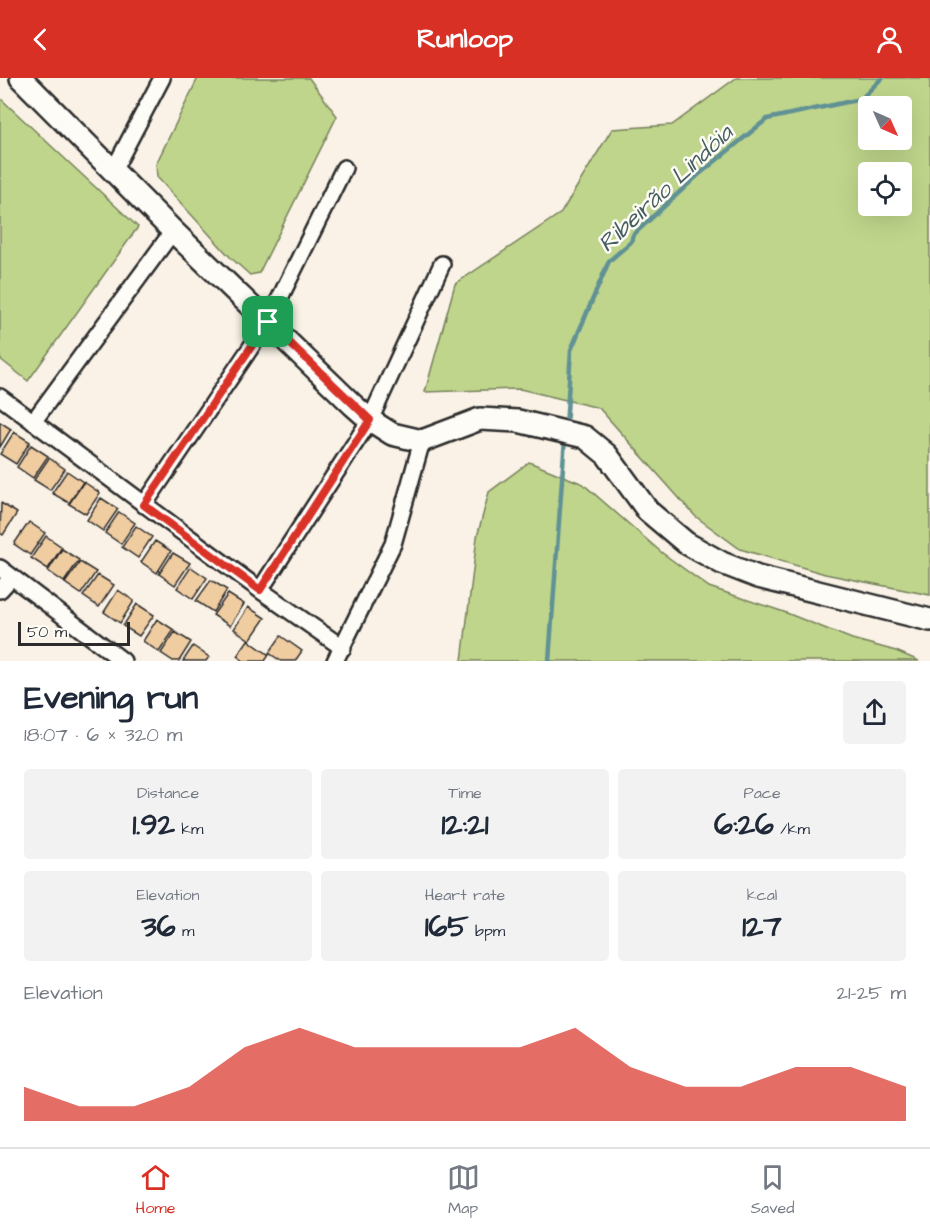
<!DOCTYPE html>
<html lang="en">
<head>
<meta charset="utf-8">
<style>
  :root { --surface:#fff; --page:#f2f2f3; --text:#1f2937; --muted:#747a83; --line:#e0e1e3; --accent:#d93025 }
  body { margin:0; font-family:"Architects Daughter",sans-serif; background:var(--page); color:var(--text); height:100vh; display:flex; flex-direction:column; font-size:22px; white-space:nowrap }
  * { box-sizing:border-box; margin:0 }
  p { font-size:20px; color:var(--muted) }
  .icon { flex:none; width:33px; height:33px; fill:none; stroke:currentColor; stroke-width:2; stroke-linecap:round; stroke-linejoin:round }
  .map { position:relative; height:583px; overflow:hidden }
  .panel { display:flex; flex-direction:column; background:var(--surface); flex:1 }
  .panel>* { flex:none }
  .needle { width:39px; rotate:135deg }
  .fabs { position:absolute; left:858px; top:18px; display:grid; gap:12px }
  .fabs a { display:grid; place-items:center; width:54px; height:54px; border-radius:6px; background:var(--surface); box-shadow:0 6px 24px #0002; font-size:30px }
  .scale { position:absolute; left:18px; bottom:15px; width:112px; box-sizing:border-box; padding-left:6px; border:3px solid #2b2b2b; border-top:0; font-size:16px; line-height:21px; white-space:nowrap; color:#2b2b2b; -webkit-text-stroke:4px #fdfcf7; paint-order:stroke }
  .pin { position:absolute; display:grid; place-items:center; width:51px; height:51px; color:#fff; margin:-26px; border-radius:12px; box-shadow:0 3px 9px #0006 }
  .round { display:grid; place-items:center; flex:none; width:63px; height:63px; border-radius:6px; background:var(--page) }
  .overview { display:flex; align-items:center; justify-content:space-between; height:102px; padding:0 24px }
  h1 { font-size:33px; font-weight:800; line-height:45px }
  .stats { display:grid; grid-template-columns:repeat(3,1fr); gap:9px; height:102px; padding:6px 24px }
  .stats div { display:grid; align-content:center; border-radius:6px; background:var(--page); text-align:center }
  .stats b { font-size:30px; font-weight:800 }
  .stats small { font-size:16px; font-weight:400 }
  .stats p { font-size:16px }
  .chart { height:168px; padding:12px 24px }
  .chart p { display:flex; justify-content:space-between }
  .chart svg { width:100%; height:108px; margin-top:6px; fill:var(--accent); opacity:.7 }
  header { display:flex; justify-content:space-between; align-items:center; height:78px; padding:0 24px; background:var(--accent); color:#fff; font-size:27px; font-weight:800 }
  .dock { display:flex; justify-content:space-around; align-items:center; height:84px; border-top:2px solid var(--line); background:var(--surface); font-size:16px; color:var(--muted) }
  .dock a { display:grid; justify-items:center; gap:3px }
  .dock .active { color:var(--accent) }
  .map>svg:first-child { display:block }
  .green { fill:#bfd58b; stroke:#75805b; stroke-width:1.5; fill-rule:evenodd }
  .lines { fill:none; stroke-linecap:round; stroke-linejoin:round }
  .stream { stroke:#609195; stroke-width:4.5 }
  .building { fill:#f0cca1; stroke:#2b2b2b; stroke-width:1.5 }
  .street-casing { stroke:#2b2b2b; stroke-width:20 }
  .secondary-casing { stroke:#2b2b2b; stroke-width:26 }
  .street { stroke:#fdfcf7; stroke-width:15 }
  .secondary { stroke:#fdfcf7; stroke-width:21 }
  .route-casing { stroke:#fff; stroke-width:12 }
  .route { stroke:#d93025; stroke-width:8 }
  .labels { text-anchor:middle; stroke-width:5; stroke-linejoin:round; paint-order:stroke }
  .water-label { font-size:24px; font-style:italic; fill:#465e60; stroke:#fdfcf7 }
</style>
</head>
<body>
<header><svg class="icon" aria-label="back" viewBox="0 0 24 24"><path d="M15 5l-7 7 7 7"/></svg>Runloop<svg class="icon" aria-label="person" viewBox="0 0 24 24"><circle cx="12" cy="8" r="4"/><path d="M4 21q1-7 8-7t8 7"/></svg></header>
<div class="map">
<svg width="930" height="583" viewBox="0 0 930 583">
  <rect width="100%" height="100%" fill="#faf2e6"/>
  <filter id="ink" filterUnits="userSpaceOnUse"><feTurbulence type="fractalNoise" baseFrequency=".0167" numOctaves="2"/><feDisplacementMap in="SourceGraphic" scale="12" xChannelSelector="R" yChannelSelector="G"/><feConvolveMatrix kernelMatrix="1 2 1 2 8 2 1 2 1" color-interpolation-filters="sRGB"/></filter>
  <g filter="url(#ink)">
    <path class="green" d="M198,0H309L337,38L259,195L250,197L230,179L157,99L156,86Z
      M736,0H930V517L825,496L740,471L695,438L599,330L520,311L425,314L455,206L561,135L612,51L672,47ZM902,28V62H868V28ZM902,94V128H868V94Z
      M0,20L138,149L28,303L0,281Z
      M529,384L583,406L661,474L709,509L784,534L852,561L896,573L919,583H462L477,459L489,414Z"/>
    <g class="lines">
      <path class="stream" d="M566,349L571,272L609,183L631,164L633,157L697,98L767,41L861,21L882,0
        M549,583L565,360"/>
    </g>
    <path class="building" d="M0,344L11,351L0,369Z
      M14,354L30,364L16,386L0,376Z
      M31,367L48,378L33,400L17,389Z
      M49,380L65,391L50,412L34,402Z
      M67,393L83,404L69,425L52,415Z
      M84,404L100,415L86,436L69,426Z
      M101,420L118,431L103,453L87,442Z
      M1,425L17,435L3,457L0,455Z
      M119,434L135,445L121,466L105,455Z
      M29,444L45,455L30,477L14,466Z
      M136,448L152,459L138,480L122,469Z
      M46,458L62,469L48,491L31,480Z
      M155,463L171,473L157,495L141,484Z
      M62,471L79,482L64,504L48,493Z
      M173,475L190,485L175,507L159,496Z
      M80,484L96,494L81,516L65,505Z
      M191,489L207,500L193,521L177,510Z
      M98,497L114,507L99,529L83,518Z
      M211,502L227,512L213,534L196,523Z
      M118,512L134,523L120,545L104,534Z
      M228,516L244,526L230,548L213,537Z
      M137,526L154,537L139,558L123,548Z
      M248,529L265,540L250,562L234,551Z
      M157,541L174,552L159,574L143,563Z
      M175,554L191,564L179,583H173L161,575Z
      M281,558L302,573L295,583H281L269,575Z
      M248,562L269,577L265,583H244L237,578Z
      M193,568L209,579L206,583H183Z"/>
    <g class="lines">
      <g class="street-casing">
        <path id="street" d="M113,93L162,0
          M0,319L260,512L343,570
          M33,344L173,153
          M144,427L268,244L344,90
          M0,490L123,583
          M0,512L12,499
          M260,512L370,342L442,186
          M335,583L393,466L422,363"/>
      </g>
      <g class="secondary-casing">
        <path id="secondary" d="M21,0L173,153L353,327L370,342L392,356L422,363L480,341L518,343L585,359L607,377L648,433L686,465L722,485L758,499L930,542"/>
      </g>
      <use href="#street" class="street"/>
      <use href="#secondary" class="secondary"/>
    </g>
  </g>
  <g class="lines" filter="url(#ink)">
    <g class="route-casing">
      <path id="route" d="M268,244L370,342L260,512L144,427Z"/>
    </g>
    <use href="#route" class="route"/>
  </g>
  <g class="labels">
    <g class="water-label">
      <text transform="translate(665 110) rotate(-43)" y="8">Ribeirão Lindóia</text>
    </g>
  </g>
</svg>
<div class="fabs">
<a><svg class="needle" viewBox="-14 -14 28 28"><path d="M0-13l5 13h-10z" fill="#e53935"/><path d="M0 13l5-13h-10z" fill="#747a83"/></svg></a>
<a><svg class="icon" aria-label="locate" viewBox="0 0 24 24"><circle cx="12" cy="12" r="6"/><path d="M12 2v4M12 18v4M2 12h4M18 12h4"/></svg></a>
</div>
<div class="scale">50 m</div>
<div class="pin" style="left:268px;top:244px;background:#1e9e55"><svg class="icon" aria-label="arrive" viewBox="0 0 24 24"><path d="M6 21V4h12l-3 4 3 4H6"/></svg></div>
</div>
<section class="panel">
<div class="overview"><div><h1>Evening run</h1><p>18:07 · 6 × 320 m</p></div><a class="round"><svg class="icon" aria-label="share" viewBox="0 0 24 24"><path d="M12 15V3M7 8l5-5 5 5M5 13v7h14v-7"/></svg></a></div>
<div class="stats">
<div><p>Distance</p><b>1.92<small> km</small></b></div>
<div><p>Time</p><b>12:21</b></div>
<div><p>Pace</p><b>6:26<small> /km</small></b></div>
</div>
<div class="stats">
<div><p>Elevation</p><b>36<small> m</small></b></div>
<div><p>Heart rate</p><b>165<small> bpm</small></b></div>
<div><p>kcal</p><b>127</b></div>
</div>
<div class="chart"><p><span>Elevation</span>21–25 m</p>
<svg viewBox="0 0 160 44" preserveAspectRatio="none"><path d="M0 44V30L10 38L20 38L30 30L40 14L50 6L60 14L70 14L80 14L90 14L100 6L110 22L120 30L130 30L140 22L150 22L160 30V44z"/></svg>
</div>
</section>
<nav class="dock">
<a class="active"><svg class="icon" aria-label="home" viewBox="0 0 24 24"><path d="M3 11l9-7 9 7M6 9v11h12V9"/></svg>Home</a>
<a><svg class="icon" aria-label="map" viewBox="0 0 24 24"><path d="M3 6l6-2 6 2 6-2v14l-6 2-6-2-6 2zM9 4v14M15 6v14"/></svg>Map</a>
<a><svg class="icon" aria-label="saved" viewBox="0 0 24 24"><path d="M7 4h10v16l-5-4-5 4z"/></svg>Saved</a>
</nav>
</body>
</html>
